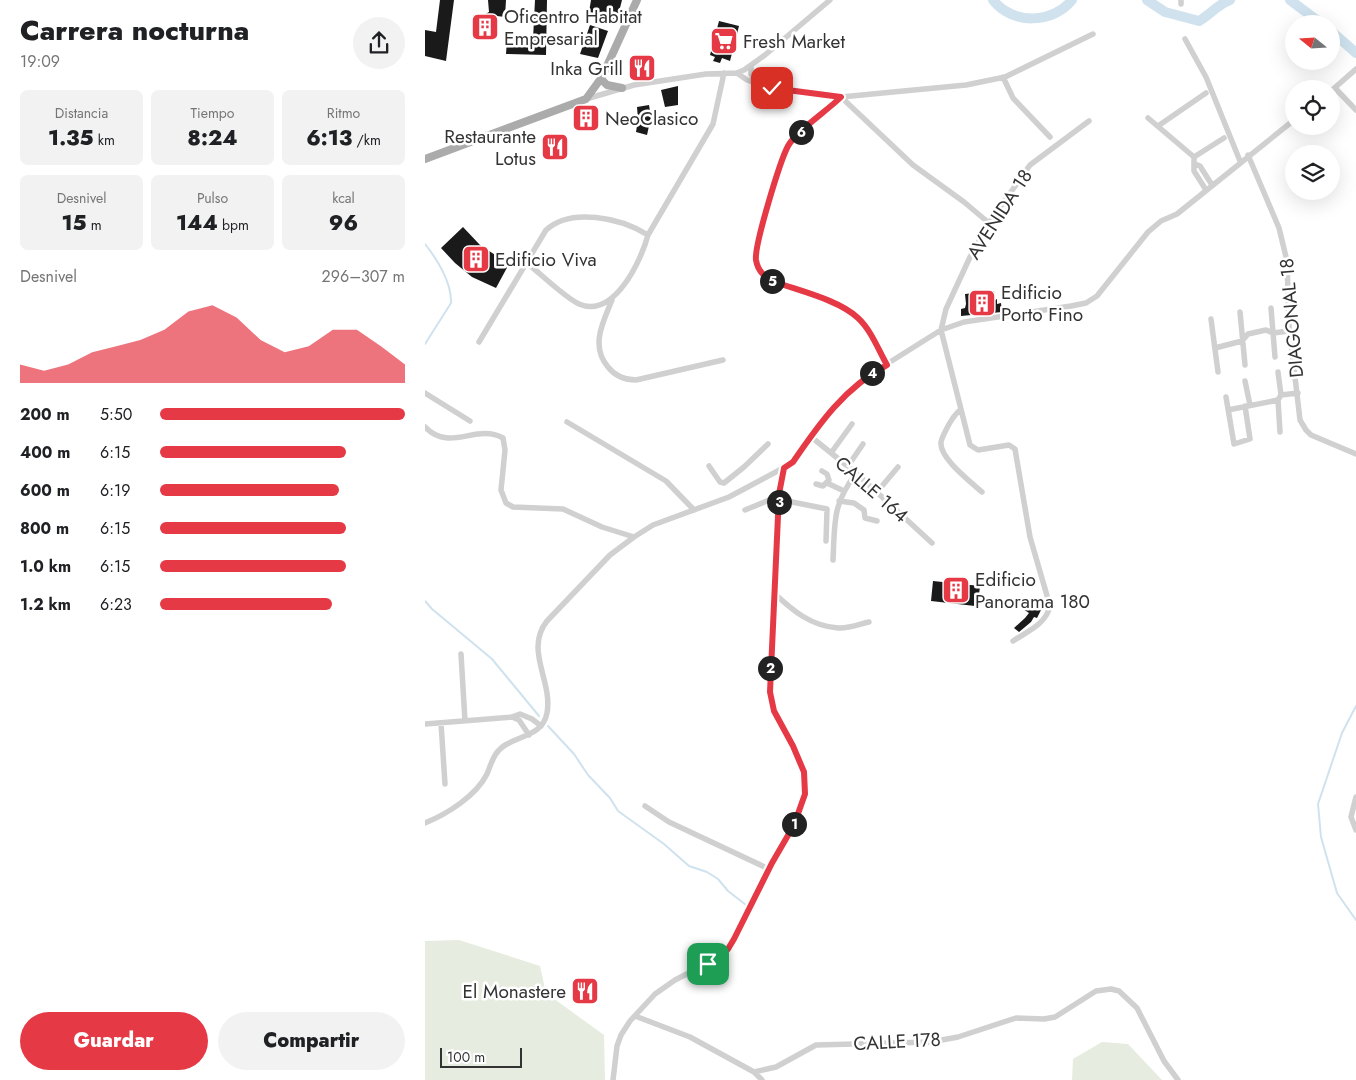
<!DOCTYPE html>
<html lang="es">
<head>
<meta charset="utf-8">
<style>
  :root { --surface:#fff; --page:#f2f2f2; --text:#202124; --muted:#757577; --accent:#e63946 }
  body { margin:0; font-family:Jost,sans-serif; background:var(--page); color:var(--text); height:100vh; display:flex; flex-direction:column; font-size:19px; white-space:nowrap }
  * { box-sizing:border-box; margin:0 }
  p { font-size:16px; color:var(--muted) }
  .icon { flex:none; width:28px; height:28px; fill:none; stroke:currentColor; stroke-width:2; stroke-linecap:round; stroke-linejoin:round }
  .map { position:relative; flex:1; overflow:hidden }
  .drawer { display:flex; flex-direction:column; background:var(--surface); width:425px }
  .drawer>* { flex:none }
  .needle { width:32px; rotate:288deg }
  .buttons { position:absolute; left:860px; top:15px; display:grid; gap:10px }
  .buttons a { display:grid; place-items:center; width:55px; height:55px; border-radius:50%; background:var(--surface); box-shadow:0 5px 20px #0002; font-size:25px }
  .scale { position:absolute; left:15px; bottom:12px; width:82px; box-sizing:border-box; padding-left:5px; border:2px solid #333; border-top:0; font-size:14px; line-height:18px; white-space:nowrap; color:#333; -webkit-text-stroke:4px #fff; paint-order:stroke }
  .pin { position:absolute; display:grid; place-items:center; width:42px; height:42px; color:#fff; margin:-21px; border-radius:10px; box-shadow:0 2px 8px #0006 }
  .km { position:absolute; width:25px; height:25px; margin:-12px; border-radius:50%; background:#222; color:#fff; font-size:14px; line-height:25px; text-align:center }
  .round { display:grid; place-items:center; flex:none; width:52px; height:52px; border-radius:26px; background:var(--page) }
  .head { display:flex; align-items:center; justify-content:space-between; height:85px; padding:0 20px }
  h1 { font-size:28px; font-weight:800; line-height:38px }
  .stats { display:grid; grid-template-columns:repeat(3,1fr); gap:8px; height:85px; padding:5px 20px }
  .stats div { display:grid; align-content:center; border-radius:8px; background:var(--page); text-align:center }
  .stats b { font-size:21px; font-weight:800 }
  .stats small { font-size:14px; font-weight:400 }
  .stats p { font-size:14px }
  .chart { height:140px; padding:10px 20px }
  .chart p { display:flex; justify-content:space-between }
  .chart svg { width:100%; height:90px; margin-top:5px; fill:var(--accent); opacity:.7 }
  .action { display:flex; gap:10px; margin-top:auto; padding:10px 20px }
  .action a { flex:1; height:58px; border-radius:30px; background:var(--accent); color:#fff; font-size:20px; font-weight:800; line-height:58px; text-align:center }
  .action a+a { background:var(--page); color:var(--text) }
  ul { padding:0 20px; list-style:none; font-size:16px }
  li { display:grid; grid-template-columns:80px 60px 1fr; align-items:center; height:38px }
  li i { height:12px; border-radius:6px; background:var(--accent) }
  main { display:flex; flex:1; min-height:0 }
  .map>svg:first-child { display:block }
  .green { fill:#e6ecdf }
  .lines { fill:none; stroke-linecap:round; stroke-linejoin:round }
  .stream { stroke:#cfe2ee; stroke-width:2 }
  .river { stroke:#cfe2ee; stroke-width:10 }
  .building { fill:#1a1a1a }
  .minor { stroke:#d0d0d0; stroke-width:5.5 }
  .major { stroke:#ababab; stroke-width:8 }
  .route-casing { stroke:#fff; stroke-width:10 }
  .route { stroke:#e63946; stroke-width:6 }
  .labels { text-anchor:middle; stroke-width:5; stroke-linejoin:round; paint-order:stroke }
  .poi-label { font-size:19px; fill:#333; stroke:#fff; text-anchor:start }
  .street-label { font-size:19px; fill:#333; stroke:#fff }
</style>
</head>
<body>
<main>
<section class="drawer">
<div class="head"><div><h1>Carrera nocturna</h1><p>19:09</p></div><a class="round"><svg class="icon" aria-label="share" viewBox="0 0 24 24"><path d="M12 15V3M7 8l5-5 5 5M5 13v7h14v-7"/></svg></a></div>
<div class="stats">
<div><p>Distancia</p><b>1.35<small> km</small></b></div>
<div><p>Tiempo</p><b>8:24</b></div>
<div><p>Ritmo</p><b>6:13<small> /km</small></b></div>
</div>
<div class="stats">
<div><p>Desnivel</p><b>15<small> m</small></b></div>
<div><p>Pulso</p><b>144<small> bpm</small></b></div>
<div><p>kcal</p><b>96</b></div>
</div>
<div class="chart"><p><span>Desnivel</span>296–307 m</p>
<svg viewBox="0 0 160 44" preserveAspectRatio="none"><path d="M0 44V35L10 38L20 35L30 29L40 26L50 23L60 18L70 9L80 6L90 12L100 23L110 29L120 26L130 18L140 18L150 26L160 35V44z"/></svg>
</div>
<ul>
<li><b>200 m</b>5:50<i style="width:100%"></i></li>
<li><b>400 m</b>6:15<i style="width:76%"></i></li>
<li><b>600 m</b>6:19<i style="width:73%"></i></li>
<li><b>800 m</b>6:15<i style="width:76%"></i></li>
<li><b>1.0 km</b>6:15<i style="width:76%"></i></li>
<li><b>1.2 km</b>6:23<i style="width:70%"></i></li>
</ul>
<div class="action"><a>Guardar</a><a>Compartir</a></div>
</section>
<div class="map">
<svg width="931" height="1080" viewBox="0 0 931 1080">
  <rect width="100%" height="100%" fill="#fff"/>
  <path class="green" d="M34,940L115,966L121,993L179,1035L180,1080H0V941Z
    M677,1042L703,1044L737,1080H647L648,1059Z"/>
  <g class="lines">
    <path class="stream" d="M0,244C12,259 27,283 26,303L0,344
      M0,601L7,609L67,659L114,716
      M931,706L917,733L893,804L896,837L912,893L931,920
      M123,726L149,754L163,775L185,798L193,811L239,844L264,866L282,872L293,879L303,891L321,905"/>
    <path class="river" d="M568,0C587,25 628,24 647,0
      M722,0L740,12L774,21C785,15 793,4 805,0
      M865,0L897,24
      M906,31L931,53"/>
  </g>
  <path class="building" d="M15,0H29L21,61L0,56V30L11,32Z
    M63,0H81L80,17L72,16L71,38L48,39V15L57,16L64,12Z
    M110,0H122L121,55L81,54L82,39H108Z
    M166,0H197L192,20L164,12Z
    M294,21L314,26L305,61L297,58L295,63L288,61L290,57L285,55Z
    M165,25L183,31L173,58L155,54Z
    M253,86V105L240,107L236,90Z
    M224,105L226,117L222,135L211,132L213,119L212,107Z
    M170,108L173,121L158,125L154,114Z
    M135,137L139,154L124,157L121,140Z
    M38,227L55,245L84,264L71,288L47,277L30,263L16,248Z
    M569,291L570,300L572,299V304L576,303L577,312L536,316V309L540,308L541,304L540,294Z
    M508,581L555,586L554,595L557,596L556,603L551,602L550,606L506,601Z
    M605,599L616,605L615,607L617,608L612,618L609,617L606,622L594,632L589,628L600,618L604,613L598,609Z"/>
  <g class="lines">
    <path class="minor" d="M756,0V4
      M760,39L781,77L815,161
      M326,66V74L332,84
      M312,73L322,80L347,89L416,97L488,165L539,202L564,223
      M578,77L588,98L625,137
      M910,88L931,110
      M906,91L931,69
      M161,99L209,85L281,74L312,73L319,70L340,55L405,0
      M723,118L769,157V171L781,190
      M733,126L781,93
      M823,155L854,228L862,261L864,326L875,420L881,430L886,435L931,454
      M769,157L799,138
      M770,164L775,166L787,185
      M102,263C116,274 139,297 154,304C189,319 216,261 223,235
      M187,300C178,322 165,346 183,367C190,376 200,380 211,380L298,360
      M846,308L850,357
      M815,312L820,365
      M786,319L793,372
      M54,342L121,230C146,207 196,218 223,235L288,124L299,73
      M790,348L817,341L823,334L841,330L848,333L864,331
      M462,365C453,349 446,330 433,318C414,300 375,291 350,282L340,277L334,269L331,249L342,207L363,146L371,136L416,97L541,85L580,77L668,34
      M853,372L856,395
      M820,381L825,405
      M0,393L45,421
      M801,397L809,444L825,439L820,406
      M853,400L855,432
      M536,409C529,415 526,420 522,428C520,432 517,437 516,442C514,458 546,482 557,492
      M803,410L853,400L856,395L873,393
      M142,422L241,481L269,510
      M0,427C25,453 51,423 78,438L80,450L76,490L81,503L88,507L138,509L177,527L209,537
      M385,436L431,473L507,543
      M406,453L427,424
      M284,466L295,482L299,483L319,467L343,444
      M423,466L438,444
      M402,483L419,491
      M391,484L398,486L404,480L402,474L397,471
      M452,492L473,467
      M414,501L429,503L439,510L440,518L452,521
      M367,502L402,509L401,541
      M320,510L354,496
      M408,560C410,521 407,506 431,473
      M349,593C368,611 386,626 413,628C423,629 435,624 444,622
      M588,641C603,631 621,624 625,606L605,537L590,449L584,445L553,450L545,445L516,330L521,309L545,257L564,223L605,165L664,121
      M36,654L40,721
      M87,717L94,720L104,735
      M16,723L20,784
      M0,724L87,717L95,714L107,719L116,726
      M931,797L926,817L931,830
      M220,806L244,822L344,869
      M0,823C22,814 51,796 62,774C67,762 69,751 82,744C98,735 118,734 122,713C128,681 99,650 122,621L185,555L209,537L228,525L304,497L362,466L368,462L409,407L430,384L516,330L539,322L646,306L661,303L672,296L723,232L736,221L752,214L869,120
      M210,1016L265,1037L329,1072L337,1080
      M329,1072L351,1067L391,1045L506,1042L533,1037L591,1018L619,1019L630,1017L671,991L686,989L694,991L712,1008L739,1061L753,1080
      M188,1080L192,1046L196,1035L205,1021L230,994L250,980L283,963L303,949L369,825C373,815 378,804 380,792C383,760 359,738 349,710C347,704 346,698 345,691L354,494L359,468"/>
    <path class="major" d="M177,77V80L182,85L197,88
      M0,159L161,99L177,77L212,0"/>
  </g>
  <g class="lines">
    <g class="route-casing">
      <path id="route" d="M283,964L303,949L309,939L347,863L369,825L380,794L379,772L368,746L349,711L345,692L354,494L359,468L368,462C394,424 420,387 462,365C453,349 446,330 433,318C414,300 375,291 350,282C340,277 333,272 331,260C329,246 355,161 363,146C371,131 402,111 416,97L347,88"/>
    </g>
    <use href="#route" class="route"/>
  </g>
  <defs>
    <g id="building-square" transform="scale(1.4375)"><rect x="-9" y="-9" width="18" height="18" rx="4" fill="#e63946" stroke="#fff"/><path d="M-4-6H4V6H1V3H-1V6H-4ZM-2.5-4.3h1.7v1.8h-1.7ZM.8-4.3h1.7v1.8H.8ZM-2.5-1h1.7V.8h-1.7ZM.8-1h1.7V.8H.8Z" fill="#fff"/></g>
    <g id="supermarket-square" transform="scale(1.4375)"><rect x="-9" y="-9" width="18" height="18" rx="4" fill="#e63946" stroke="#fff"/><path d="M-6-5.5h2.5l.6 2H6L4.5 2H-2.5L-4.4-4H-6ZM-1.5 3.2a1.3 1.3 0 1 0 .1 0ZM3 3.2a1.3 1.3 0 1 0 .1 0Z" fill="#fff"/></g>
    <g id="restaurant-square" transform="scale(1.4375)"><rect x="-9" y="-9" width="18" height="18" rx="4" fill="#e63946" stroke="#fff"/><path d="M-5-6h1v4h1v-4h1v4h1v-4h1v5L-1.5 .5V6h-2V.5L-5-1ZM5-6V6H3V1.5H1.5Q1.5-4 5-6Z" fill="#fff"/></g>
  </defs>
  <g fill-rule="evenodd">
    <use href="#building-square" x="60" y="27"/>
    <use href="#supermarket-square" x="299" y="41"/>
    <use href="#restaurant-square" x="217" y="68"/>
    <use href="#building-square" x="161" y="118"/>
    <use href="#restaurant-square" x="130" y="147"/>
    <use href="#building-square" x="51" y="259"/>
    <use href="#building-square" x="557" y="303"/>
    <use href="#building-square" x="531" y="590"/>
    <use href="#restaurant-square" x="160" y="991"/>
  </g>
  <g class="labels">
    <g class="poi-label">
      <text x="79" y="23">Oficentro Habitat<tspan x="79" dy="22">Empresarial</tspan></text>
      <text x="318" y="48">Fresh Market</text>
      <text x="198" y="75" text-anchor="end">Inka Grill</text>
      <text x="180" y="125">NeoClasico</text>
      <text x="111" y="143" text-anchor="end">Restaurante<tspan x="111" dy="22">Lotus</tspan></text>
      <text x="70" y="266">Edificio Viva</text>
      <text x="576" y="299">Edificio<tspan x="576" dy="22">Porto Fino</tspan></text>
      <text x="550" y="586">Edificio<tspan x="550" dy="22">Panorama 180</tspan></text>
      <text x="141" y="998" text-anchor="end">El Monastere</text>
    </g>
    <g class="street-label">
      <text transform="translate(574 214) rotate(-57)" y="7">AVENIDA 18</text>
      <text transform="translate(866 318) rotate(-95)" y="7">DIAGONAL 18</text>
      <text transform="translate(447 489) rotate(41)" y="7">CALLE 164</text>
      <text transform="translate(472 1041) rotate(-3)" y="7">CALLE 178</text>
    </g>
  </g>
</svg>
<div class="buttons">
<a><svg class="needle" viewBox="-14 -14 28 28"><path d="M0-13l5 13h-10z" fill="#e53935"/><path d="M0 13l5-13h-10z" fill="#757577"/></svg></a>
<a><svg class="icon" aria-label="locate" viewBox="0 0 24 24"><circle cx="12" cy="12" r="6"/><path d="M12 2v4M12 18v4M2 12h4M18 12h4"/></svg></a>
<a><svg class="icon" aria-label="layers" viewBox="0 0 24 24"><path d="M12 4l9 5-9 5-9-5zM3 14l9 5 9-5"/></svg></a>
</div>
<div class="scale">100 m</div>
<div class="pin" style="left:283px;top:964px;background:#1e9e55"><svg class="icon" aria-label="arrive" viewBox="0 0 24 24"><path d="M6 21V4h12l-3 4 3 4H6"/></svg></div>
<div class="pin" style="left:347px;top:88px;background:#d93025"><svg class="icon" aria-label="check" viewBox="0 0 24 24"><path d="M5 12l5 5 9-10"/></svg></div>
<b class="km" style="left:369px;top:824px">1</b>
<b class="km" style="left:345px;top:668px">2</b>
<b class="km" style="left:354px;top:502px">3</b>
<b class="km" style="left:447px;top:373px">4</b>
<b class="km" style="left:347px;top:281px">5</b>
<b class="km" style="left:376px;top:132px">6</b>
</div>
</main>
</body>
</html>
